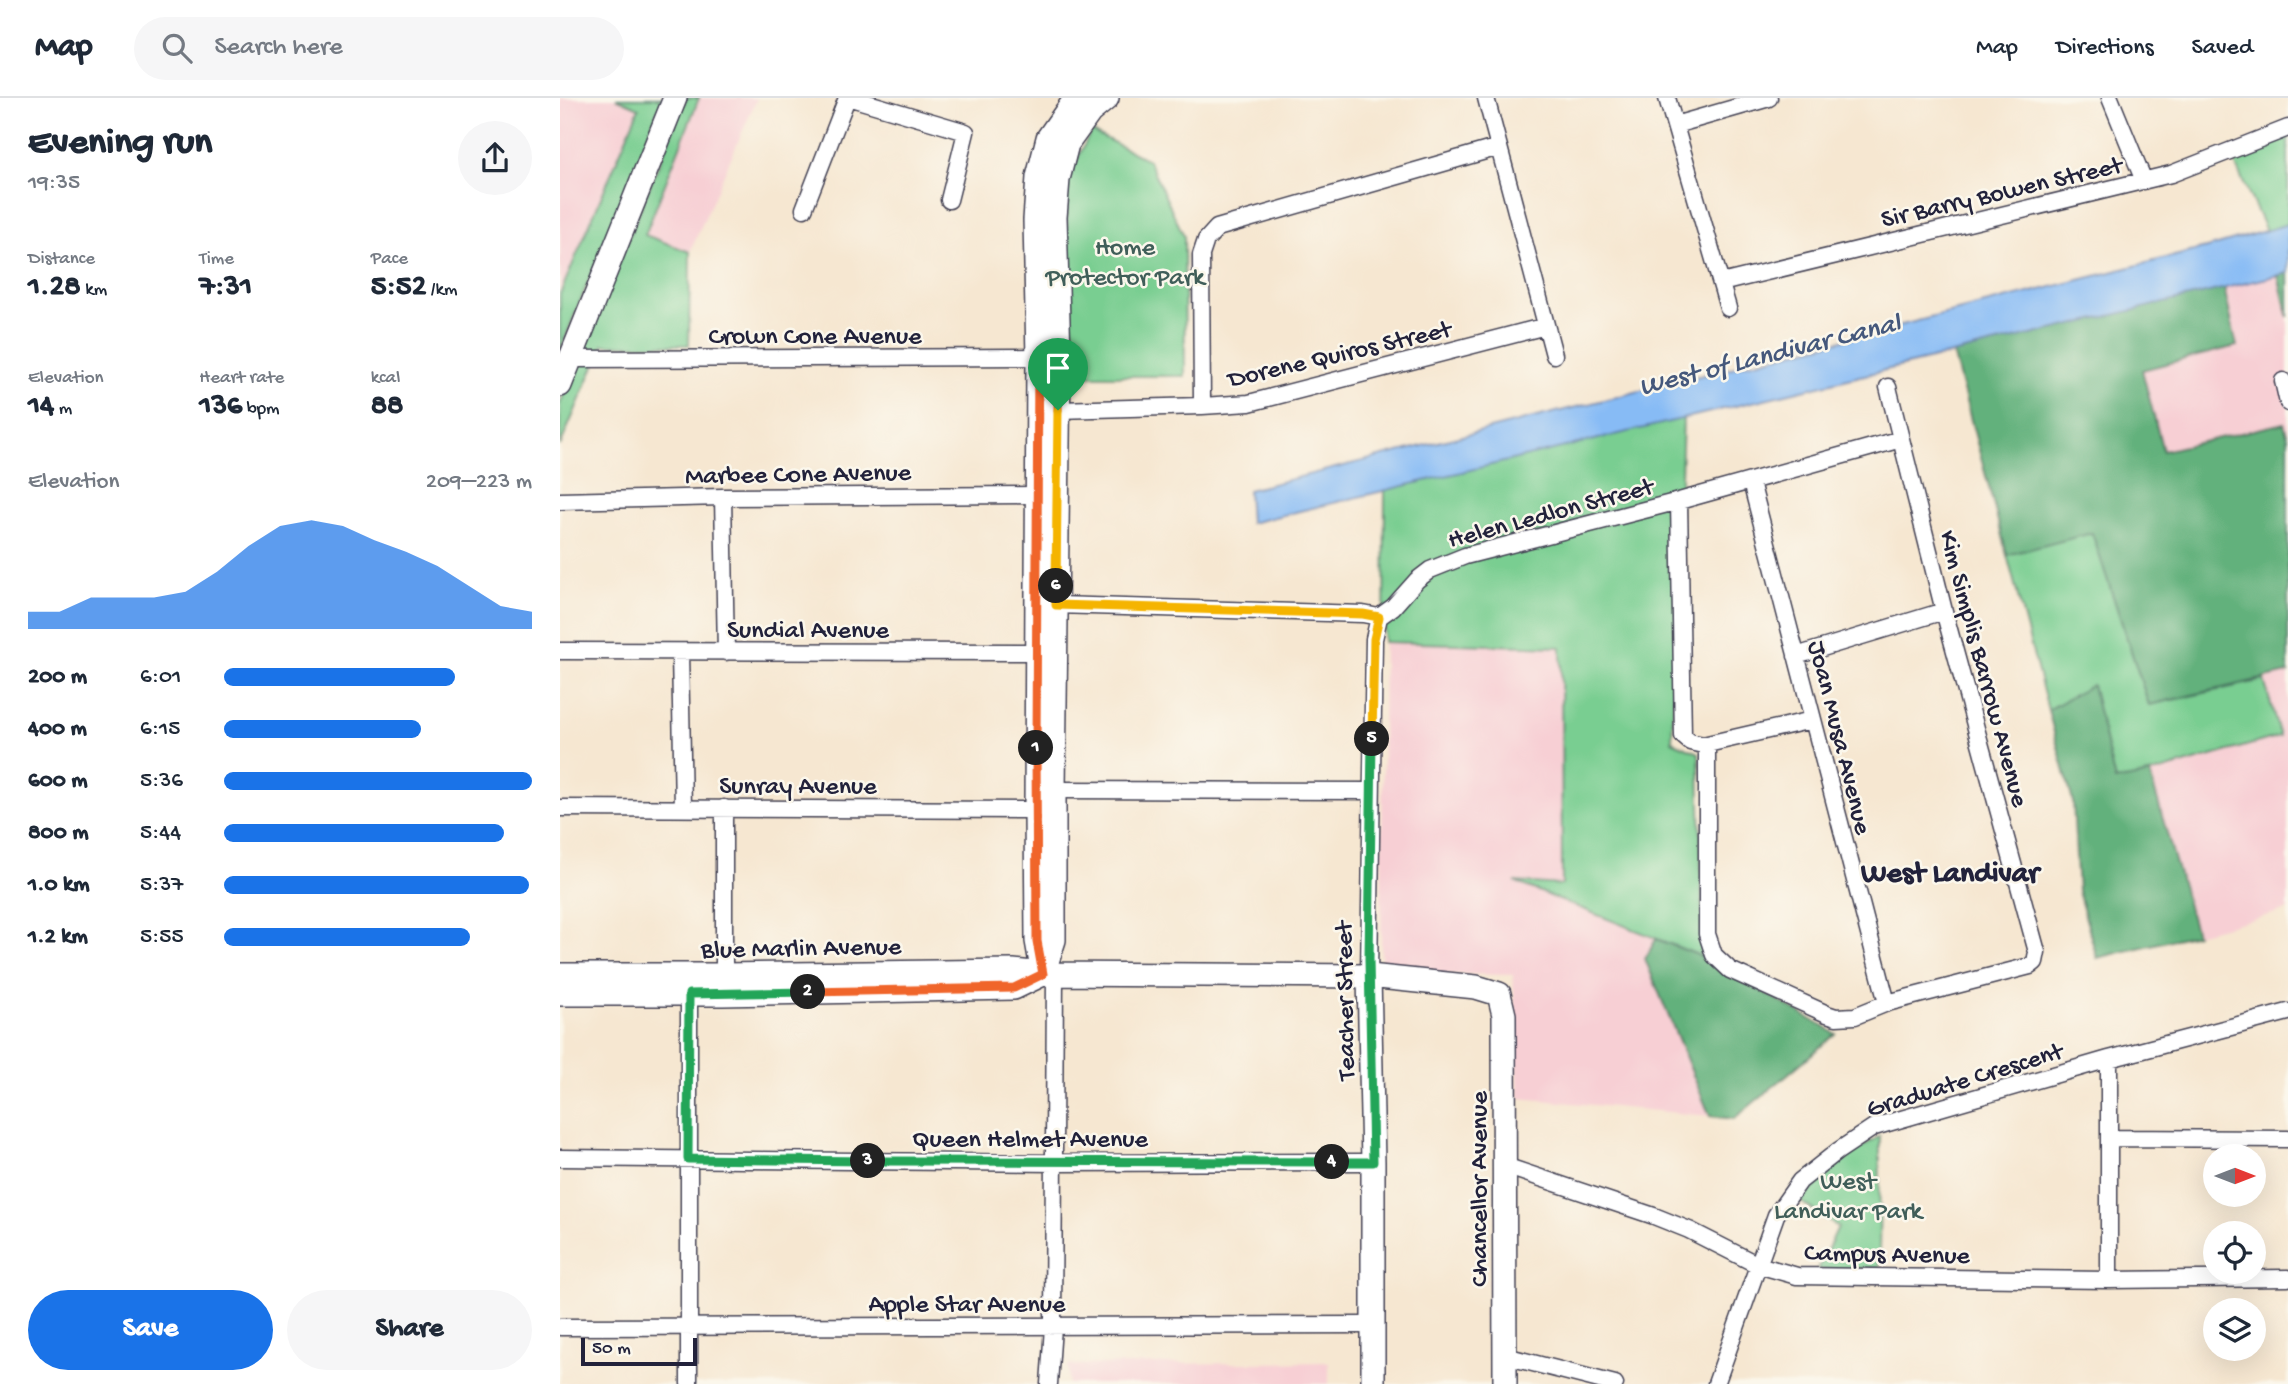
<!DOCTYPE html>
<html lang="en">
<head>
<meta charset="utf-8">
<style>
  :root { --surface:#fff; --page:#f6f6f7; --text:#1f2937; --muted:#747a83; --line:#e0e1e3; --accent:#1a73e8 }
  body { margin:0; font-family:"Gochi Hand",sans-serif; background:var(--page); color:var(--text); height:100vh; display:flex; flex-direction:column; font-size:26px; white-space:nowrap }
  * { box-sizing:border-box; margin:0 }
  p { font-size:23px; color:var(--muted) }
  .icon { flex:none; width:38px; height:38px; fill:none; stroke:currentColor; stroke-width:2; stroke-linecap:round; stroke-linejoin:round }
  .map { position:relative; flex:1; overflow:hidden }
  .sheet { display:flex; flex-direction:column; background:var(--surface); width:560px }
  .sheet>* { flex:none }
  .needle { width:46px; rotate:90deg }
  .tools { position:absolute; left:1643px; top:1046px; display:grid; gap:14px }
  .tools a { display:grid; place-items:center; width:63px; height:63px; border-radius:50%; background:var(--surface); box-shadow:0 7px 28px #0002; font-size:35px }
  .scale { position:absolute; left:21px; bottom:18px; width:116px; box-sizing:border-box; padding-left:7px; border:4px solid #22223b; border-top:0; font-size:19px; line-height:24px; white-space:nowrap; color:#22223b; -webkit-text-stroke:5px #fbf7ec; paint-order:stroke }
  .pin { position:absolute; display:grid; place-items:center; width:60px; height:60px; color:#fff; margin:-72px -30px; border-radius:50% 50% 50% 0; rotate:-45deg; box-shadow:0 0 7px #0007 }
  .pin .icon { rotate:45deg }
  .km { position:absolute; width:35px; height:35px; margin:-18px; border-radius:50%; background:#222; color:#fff; font-size:19px; line-height:35px; text-align:center }
  .round { display:grid; place-items:center; flex:none; width:74px; height:74px; border-radius:37px; background:var(--page) }
  .overview { display:flex; align-items:center; justify-content:space-between; height:119px; padding:0 28px }
  h1 { font-size:38px; font-weight:700; line-height:52px }
  .figures { display:grid; grid-template-columns:repeat(3,1fr); gap:10px; height:119px; padding:7px 28px }
  .figures div { display:grid; align-content:center }
  .figures b { font-size:30px; font-weight:700 }
  .figures small { font-size:19px; font-weight:400 }
  .figures p { font-size:19px }
  .chart { height:196px; padding:14px 28px }
  .chart p { display:flex; justify-content:space-between }
  .chart svg { width:100%; height:126px; margin-top:7px; fill:var(--accent); opacity:.7 }
  .button { display:flex; gap:14px; margin-top:auto; padding:14px 28px }
  .button a { flex:1; height:80px; border-radius:42px; background:var(--accent); color:#fff; font-size:28px; font-weight:700; line-height:80px; text-align:center }
  .button a+a { background:var(--page); color:var(--text) }
  ul { padding:0 28px; list-style:none; font-size:23px }
  li { display:grid; grid-template-columns:112px 84px 1fr; align-items:center; height:52px }
  li i { height:18px; border-radius:9px; background:var(--accent) }
  header { display:flex; align-items:center; gap:42px; box-sizing:border-box; height:98px; padding:0 35px; background:var(--surface); border-bottom:2px solid var(--line) }
  header strong { font-size:33px }
  nav { display:flex; gap:38px; margin-inline-start:auto; font-size:24px }
  .search { width:490px; height:63px; background:var(--page); display:flex; align-items:center; gap:18px; box-sizing:border-box; padding:0 24px; border-radius:38px; color:var(--muted); font-size:26px }
  main { display:flex; flex:1; min-height:0 }
  .map>svg:first-child { display:block }
  .built { fill:#f7cfd4 }
  .green { fill:#79ce91; stroke:#4e7866; stroke-width:2 }
  .forest { fill:#62b17b; stroke:#426a5b; stroke-width:2 }
  .water { fill:#87bbf5; stroke:#546e98; stroke-width:2 }
  .lines { fill:none; stroke-linecap:round; stroke-linejoin:round }
  .street-casing { stroke:#424052; stroke-width:19 }
  .secondary-casing { stroke:#424052; stroke-width:26 }
  .street { stroke:#fff; stroke-width:16 }
  .secondary { stroke:#fff; stroke-width:23 }
  .split-1-casing { stroke:#fff; stroke-width:14 }
  .split-2-casing { stroke:#fff; stroke-width:14 }
  .split-3-casing { stroke:#fff; stroke-width:14 }
  .split-4-casing { stroke:#fff; stroke-width:14 }
  .split-5-casing { stroke:#fff; stroke-width:14 }
  .split-6-casing { stroke:#fff; stroke-width:14 }
  .split-7-casing { stroke:#fff; stroke-width:14 }
  .split-1 { stroke:#f0652b; stroke-width:9 }
  .split-2 { stroke:#f0652b; stroke-width:9 }
  .split-3 { stroke:#22a559; stroke-width:9 }
  .split-4 { stroke:#22a559; stroke-width:9 }
  .split-5 { stroke:#22a559; stroke-width:9 }
  .split-6 { stroke:#f5b400; stroke-width:9 }
  .split-7 { stroke:#f5b400; stroke-width:9 }
  .labels { text-anchor:middle; stroke-width:5; stroke-linejoin:round; paint-order:stroke }
  .street-label { font-size:26px; fill:#22223b; stroke:#fbf7ec }
  .park-label { font-size:26px; fill:#405e59; stroke:#fbf7ec }
  .water-label { font-size:28px; font-style:italic; fill:#45587c; stroke:#fbf7ec }
  .quarter-label { font-size:30px; font-weight:bold; fill:#22223b; stroke:#fbf7ec }
</style>
</head>
<body>
<header>
<strong>Map</strong>
<div class="search"><svg class="icon" aria-label="search" viewBox="0 0 24 24"><circle cx="10" cy="10" r="6"/><path d="M15 15l6 6"/></svg>Search here</div>
<nav><a>Map</a><a>Directions</a><a>Saved</a></nav>
</header>
<main>
<section class="sheet">
<div class="overview"><div><h1>Evening run</h1><p>19:35</p></div><a class="round"><svg class="icon" aria-label="share" viewBox="0 0 24 24"><path d="M12 15V3M7 8l5-5 5 5M5 13v7h14v-7"/></svg></a></div>
<div class="figures">
<div><p>Distance</p><b>1.28<small> km</small></b></div>
<div><p>Time</p><b>7:31</b></div>
<div><p>Pace</p><b>5:52<small> /km</small></b></div>
</div>
<div class="figures">
<div><p>Elevation</p><b>14<small> m</small></b></div>
<div><p>Heart rate</p><b>136<small> bpm</small></b></div>
<div><p>kcal</p><b>88</b></div>
</div>
<div class="chart"><p><span>Elevation</span>209–223 m</p>
<svg viewBox="0 0 160 44" preserveAspectRatio="none"><path d="M0 44V38L10 38L20 33L30 33L40 33L50 31L60 24L70 15L80 8L90 6L100 8L110 13L120 17L130 22L140 29L150 36L160 38V44z"/></svg>
</div>
<ul>
<li><b>200 m</b>6:01<i style="width:75%"></i></li>
<li><b>400 m</b>6:15<i style="width:64%"></i></li>
<li><b>600 m</b>5:36<i style="width:100%"></i></li>
<li><b>800 m</b>5:44<i style="width:91%"></i></li>
<li><b>1.0 km</b>5:37<i style="width:99%"></i></li>
<li><b>1.2 km</b>5:55<i style="width:80%"></i></li>
</ul>
<div class="button"><a>Save</a><a>Share</a></div>
</section>
<div class="map">
<svg width="1728" height="1286" viewBox="0 0 1728 1286">
  <rect width="100%" height="100%" fill="#fbf7ec"/>
  <filter id="ink" filterUnits="userSpaceOnUse"><feTurbulence type="fractalNoise" baseFrequency=".0143" numOctaves="2"/><feDisplacementMap in="SourceGraphic" scale="14" xChannelSelector="R" yChannelSelector="G"/><feConvolveMatrix kernelMatrix="1 2 1 2 8 2 1 2 1" color-interpolation-filters="sRGB"/></filter>
  <filter id="wash" filterUnits="userSpaceOnUse"><feTurbulence type="fractalNoise" baseFrequency=".00686" numOctaves="4" result="noise"/><feDisplacementMap in="SourceGraphic" scale="28" xChannelSelector="R" yChannelSelector="G"/><feGaussianBlur stdDeviation="1.57" result="paint"/><feColorMatrix in="noise" values="0 0 0 0 0 0 0 0 0 0 0 0 0 0 0 0 0 1.4 0 .05"/><feComposite in="paint" operator="in"/></filter>
  <g filter="url(#wash)">
    <rect width="100%" height="100%" fill="#f6e7d1"/>
    <path class="built" d="M0,0H56L80,10L0,196Z
      M139,0H197L130,154L85,138Z
      M1718,177L1728,219V340L1724,325L1603,353L1582,272L1677,248L1664,190Z
      M824,544L1001,548L1002,787L958,785L1096,841L1085,862L1150,1018L959,1000L953,877L821,875Z
      M1728,575V812L1636,836L1590,676L1719,639L1704,582Z
      M769,1264V1286H509L508,1267Z"/>
    <path class="green" d="M56,0H103L0,253V196L79,10Z
      M126,0H139L85,137L130,154L129,247H43L0,348V306Z
      M1728,32V126L1706,133L1671,57Z
      M531,33L588,62L624,138L625,278H511L505,186L508,80Z
      M1123,320L1112,643L1139,655L1143,859L955,784L1002,787L1001,549L824,544L825,392Z
      M1532,434L1589,607L1704,582L1720,638L1590,676L1555,684L1532,588L1488,612L1447,457Z
      M1320,1038L1319,1170L1258,1172L1278,1129L1240,1103L1277,1064Z"/>
    <path class="forest" d="M1728,175V219L1718,177Z
      M1664,190L1677,248L1582,272L1603,353L1724,325L1728,340V575L1589,607L1532,435L1447,457L1393,255Z
      M1532,587L1555,683L1590,676L1636,836L1537,860L1518,793L1513,704L1488,612Z
      M1096,841L1143,859L1276,936L1174,1021L1150,1018L1085,861Z"/>
    <path class="water" d="M1728,126V175L690,425L688,392L1654,148Z"/>
  </g>
  <g filter="url(#ink)">
    <g class="lines">
      <g class="street-casing">
        <path id="street" d="M291,0L406,34L389,102
          M926,0L994,257
          M1107,0L1168,210
          M1550,0L1584,83
          M1115,27L1209,0
          M244,111L287,0
          M1161,185L1611,76L1728,30
          M12,261L486,259
          M1723,283L1728,305
          M642,308L641,157L646,142L657,130L939,49
          M498,312L642,308L689,305L986,228
          M1191,384L1327,905
          M163,399L166,554
          M0,403L163,399L476,397
          M1119,403L1123,638L1130,644L1143,647L1252,622
          M496,507L803,516L819,519L833,509L857,482L870,472L905,458L1119,403L1341,341
          M0,553L484,554
          M120,554L123,710
          M1236,558L1384,513
          M1147,646V836L1154,857L1170,872L1267,916L1276,919L1295,918L1327,905L1470,868L1475,864L1477,854L1384,513L1328,289
          M494,692L811,693
          M0,710L476,712
          M809,878L814,541L819,519
          M164,886V710
          M1549,961V1182
          M1549,1040L1728,1041
          M0,1060L495,1065L813,1064
          M945,1068L1094,1118L1129,1132L1198,1167L1237,1178L1549,1182L1728,1180
          M0,1229L814,1227
          M945,1258L1055,1286
          M129,1286V896
          M489,1286L493,1229L495,876
          M1156,1286L1216,1117L1240,1083L1278,1053L1314,1029L1549,961L1728,914"/>
      </g>
      <g class="secondary-casing">
        <path id="secondary" d="M0,287L115,0
          M482,871L477,843L476,712L478,259L475,122L478,79L488,40L516,0
          M483,876L494,842V692L499,259L495,119L498,81L507,46L530,14L547,0
          M0,877H164L453,873L483,876L809,878L916,889L939,896L944,917L945,1286
          M809,878L813,1064V1286
          M0,896H163L454,890L483,876"/>
      </g>
      <use href="#street" class="street"/>
      <use href="#secondary" class="secondary"/>
    </g>
  </g>
  <g class="lines" filter="url(#ink)">
    <g class="split-1-casing">
      <path id="split-1" d="M476,650L478,259H499L498,312"/>
    </g>
    <g class="split-2-casing">
      <path id="split-2" d="M248,894L454,890L483,876L477,843L476,650"/>
    </g>
    <g class="split-3-casing">
      <path id="split-3" d="M248,894L129,896L128,1061L308,1063"/>
    </g>
    <g class="split-4-casing">
      <path id="split-4" d="M308,1063L772,1064"/>
    </g>
    <g class="split-5-casing">
      <path id="split-5" d="M772,1064H813L809,861L812,641"/>
    </g>
    <g class="split-6-casing">
      <path id="split-6" d="M496,488V507L803,516L819,519L814,541L812,641"/>
    </g>
    <g class="split-7-casing">
      <path id="split-7" d="M496,488L498,312"/>
    </g>
    <use href="#split-1" class="split-1"/>
    <use href="#split-2" class="split-2"/>
    <use href="#split-3" class="split-3"/>
    <use href="#split-4" class="split-4"/>
    <use href="#split-5" class="split-5"/>
    <use href="#split-6" class="split-6"/>
    <use href="#split-7" class="split-7"/>
  </g>
  <g class="labels">
    <g class="street-label">
      <text transform="translate(1441 92) rotate(-13)" y="9">Sir Barry Bowen Street</text>
      <text x="255" y="245">Crown Cone Avenue</text>
      <text transform="translate(779 254) rotate(-13)" y="9">Dorene Quiros Street</text>
      <text transform="translate(238 374) rotate(-1)" y="9">Marbee Cone Avenue</text>
      <text transform="translate(990 413) rotate(-15)" y="9">Helen Ledlon Street</text>
      <text x="248" y="539">Sundial Avenue</text>
      <text transform="translate(1426 570) rotate(75)" y="9">Kim Simplis Barrow Avenue</text>
      <text transform="translate(1282 639) rotate(76)" y="9">Joan Musa Avenue</text>
      <text x="238" y="695">Sunray Avenue</text>
      <text transform="translate(241 848) rotate(-1)" y="9">Blue Marlin Avenue</text>
      <text transform="translate(783 903) rotate(-91)" y="9">Teacher Street</text>
      <text transform="translate(1404 980) rotate(-17)" y="9">Graduate Crescent</text>
      <text x="470" y="1048">Queen Helmet Avenue</text>
      <text transform="translate(917 1091) rotate(-90)" y="9">Chancellor Avenue</text>
      <text transform="translate(1327 1154) rotate(1)" y="9">Campus Avenue</text>
      <text x="407" y="1213">Apple Star Avenue</text>
    </g>
    <g class="park-label">
      <text x="565" y="156">Home<tspan x="565" dy="30">Protector Park</tspan></text>
      <text x="1288" y="1090">West<tspan x="1288" dy="30">Landivar Park</tspan></text>
    </g>
    <g class="water-label">
      <text transform="translate(1209 254) rotate(-14)" y="10">West of Landivar Canal</text>
    </g>
    <g class="quarter-label">
      <text x="1390" y="783">West Landivar</text>
    </g>
  </g>
</svg>
<div class="tools">
<a><svg class="needle" viewBox="-14 -14 28 28"><path d="M0-13l5 13h-10z" fill="#e53935"/><path d="M0 13l5-13h-10z" fill="#747a83"/></svg></a>
<a><svg class="icon" aria-label="locate" viewBox="0 0 24 24"><circle cx="12" cy="12" r="6"/><path d="M12 2v4M12 18v4M2 12h4M18 12h4"/></svg></a>
<a><svg class="icon" aria-label="layers" viewBox="0 0 24 24"><path d="M12 4l9 5-9 5-9-5zM3 14l9 5 9-5"/></svg></a>
</div>
<div class="scale">50 m</div>
<div class="pin" style="left:498px;top:312px;background:#1e9e55"><svg class="icon" aria-label="arrive" viewBox="0 0 24 24"><path d="M6 21V4h12l-3 4 3 4H6"/></svg></div>
<b class="km" style="left:476px;top:650px">1</b>
<b class="km" style="left:248px;top:894px">2</b>
<b class="km" style="left:308px;top:1063px">3</b>
<b class="km" style="left:772px;top:1064px">4</b>
<b class="km" style="left:812px;top:641px">5</b>
<b class="km" style="left:496px;top:488px">6</b>
</div>
</main>
</body>
</html>
